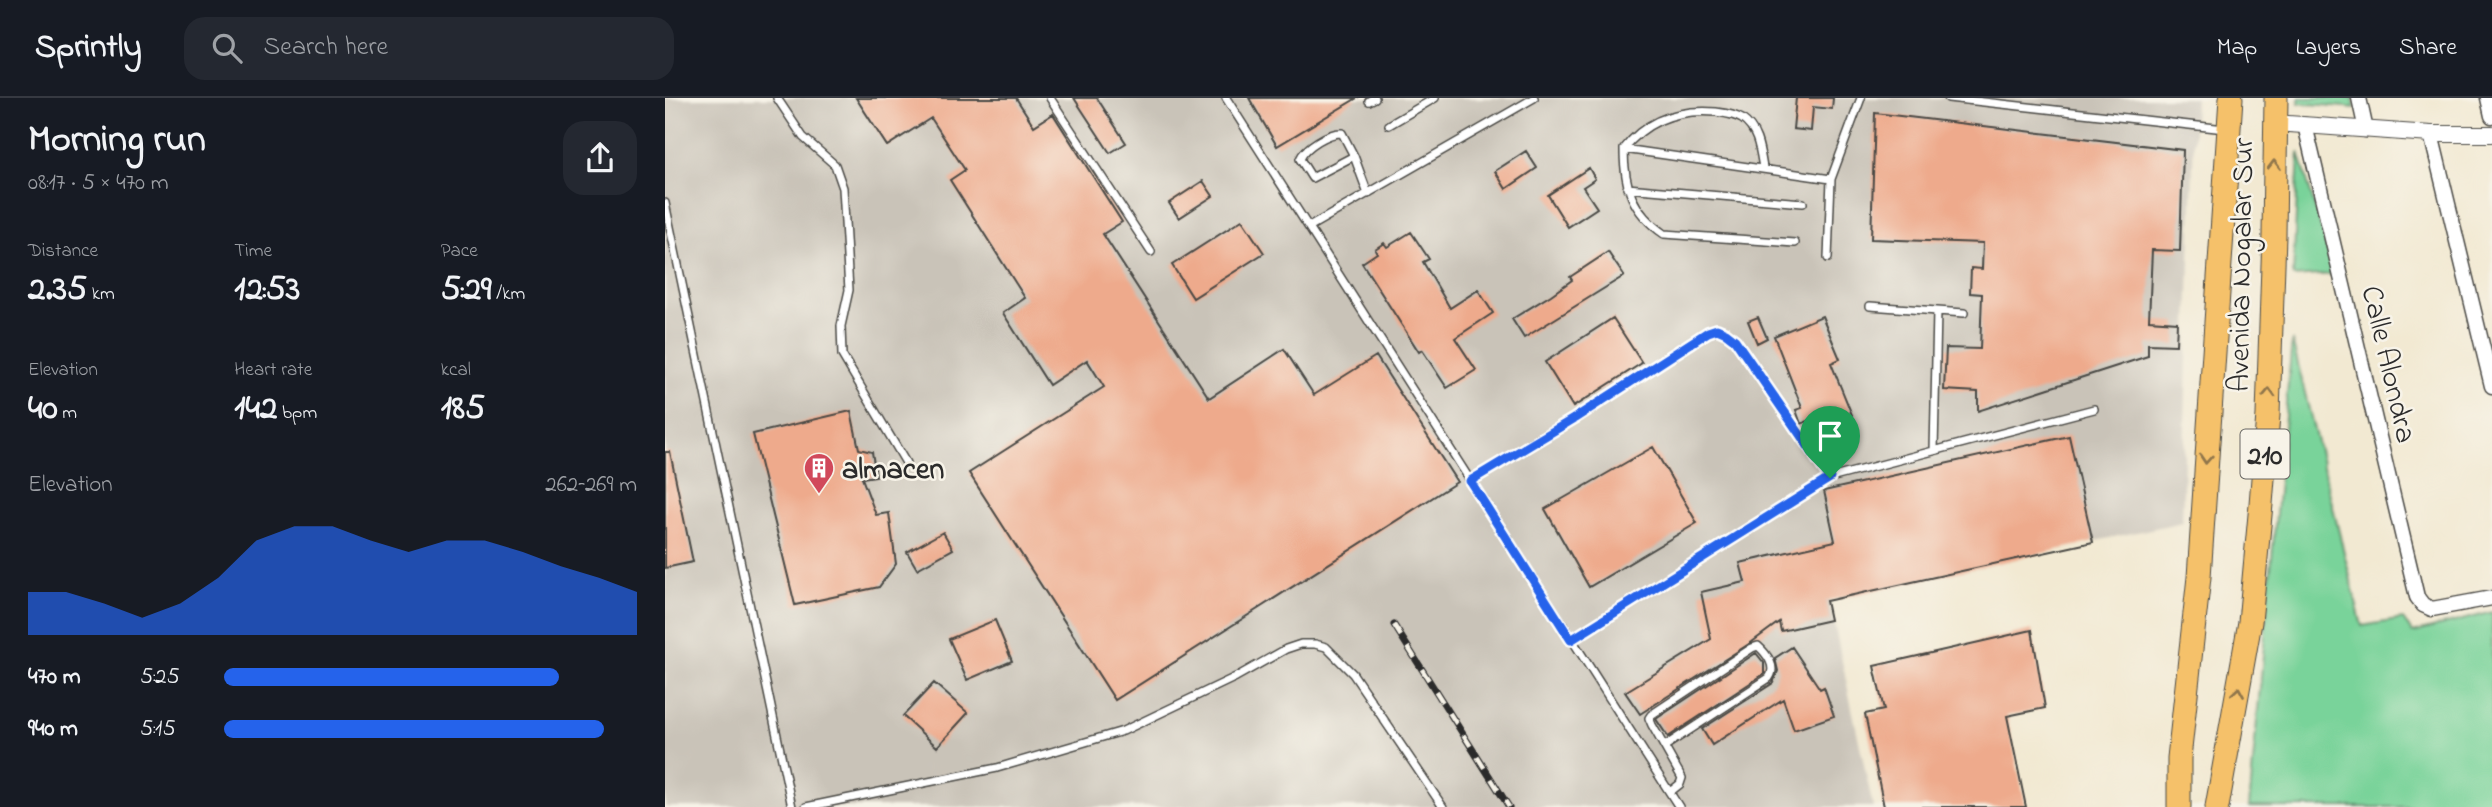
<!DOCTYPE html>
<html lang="en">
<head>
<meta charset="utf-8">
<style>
  :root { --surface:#171b24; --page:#242831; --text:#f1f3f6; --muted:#9ea1a6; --line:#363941; --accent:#2563eb }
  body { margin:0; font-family:"Indie Flower",sans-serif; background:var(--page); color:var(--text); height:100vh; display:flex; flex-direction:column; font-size:26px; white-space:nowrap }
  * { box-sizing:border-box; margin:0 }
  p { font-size:23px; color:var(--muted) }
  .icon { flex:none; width:38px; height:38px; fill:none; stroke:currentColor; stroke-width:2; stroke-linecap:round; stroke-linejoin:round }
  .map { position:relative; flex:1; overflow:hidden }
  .side { display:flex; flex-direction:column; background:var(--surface); width:665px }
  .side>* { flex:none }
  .pin { position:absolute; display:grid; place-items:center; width:60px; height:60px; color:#fff; margin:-72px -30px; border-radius:50% 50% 50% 0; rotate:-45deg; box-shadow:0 0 7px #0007 }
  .pin .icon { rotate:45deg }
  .round { display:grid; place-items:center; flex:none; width:74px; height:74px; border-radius:21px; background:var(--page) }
  .head { display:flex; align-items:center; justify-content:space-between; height:119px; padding:0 28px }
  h1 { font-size:38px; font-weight:800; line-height:52px }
  .metrics { display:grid; grid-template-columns:repeat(3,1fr); gap:10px; height:119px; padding:7px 28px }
  .metrics div { display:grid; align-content:center }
  .metrics b { font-size:35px; font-weight:800 }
  .metrics small { font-size:19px; font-weight:400 }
  .metrics p { font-size:19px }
  .chart { height:196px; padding:14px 28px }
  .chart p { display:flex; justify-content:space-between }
  .chart svg { width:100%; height:126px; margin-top:7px; fill:var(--accent); opacity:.7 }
  ul { padding:0 28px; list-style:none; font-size:23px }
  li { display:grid; grid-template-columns:112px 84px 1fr; align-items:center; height:52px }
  li i { height:18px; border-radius:9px; background:var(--accent) }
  header { display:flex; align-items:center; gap:42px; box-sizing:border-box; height:98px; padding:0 35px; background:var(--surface); border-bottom:2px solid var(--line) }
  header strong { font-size:33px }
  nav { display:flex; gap:38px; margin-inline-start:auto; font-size:24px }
  .search { width:490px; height:63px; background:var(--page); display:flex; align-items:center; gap:18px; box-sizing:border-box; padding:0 24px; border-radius:21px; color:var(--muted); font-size:26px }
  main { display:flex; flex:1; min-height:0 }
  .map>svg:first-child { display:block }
  .industrial { fill:#c9c3b8 }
  .green { fill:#79d39a; stroke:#527f62; stroke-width:2 }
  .building { fill:#eeaa8c }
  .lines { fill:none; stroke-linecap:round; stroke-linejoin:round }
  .service-casing { stroke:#494844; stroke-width:10 }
  .minor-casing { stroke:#494844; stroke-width:17 }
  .tertiary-casing { stroke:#494844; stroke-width:18 }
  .trunk-casing { stroke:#494844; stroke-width:25 }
  .service { stroke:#fff; stroke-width:7 }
  .minor { stroke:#fff; stroke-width:14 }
  .tertiary { stroke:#fff; stroke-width:16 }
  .trunk { stroke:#f5c16b; stroke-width:23 }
  .rail-casing { stroke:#2b2b2b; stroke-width:7 }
  .rail { stroke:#f7f3e8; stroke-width:4.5; stroke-dasharray:13; stroke-linecap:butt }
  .oneway { stroke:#90764b }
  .route-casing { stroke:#fff; stroke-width:14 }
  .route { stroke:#2563eb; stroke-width:9 }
  .labels { text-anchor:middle; stroke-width:5; stroke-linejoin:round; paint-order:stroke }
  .shield { fill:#f7f3e8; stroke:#686764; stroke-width:2 }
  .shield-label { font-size:28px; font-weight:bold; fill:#2b2b2b }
  .street-label { font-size:30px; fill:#2b2b2b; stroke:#f7f3e8 }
  .poi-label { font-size:30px; font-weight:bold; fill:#2b2b2b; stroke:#f7f3e8; text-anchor:start }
</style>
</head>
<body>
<header>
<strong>Sprintly</strong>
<div class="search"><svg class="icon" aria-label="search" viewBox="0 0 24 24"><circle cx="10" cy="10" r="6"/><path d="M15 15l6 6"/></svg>Search here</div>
<nav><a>Map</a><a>Layers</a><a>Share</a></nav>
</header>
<main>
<section class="side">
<div class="head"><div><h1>Morning run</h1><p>08:17 · 5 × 470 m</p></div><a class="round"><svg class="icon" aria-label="share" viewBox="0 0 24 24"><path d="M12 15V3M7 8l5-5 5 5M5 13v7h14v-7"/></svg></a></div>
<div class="metrics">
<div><p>Distance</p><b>2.35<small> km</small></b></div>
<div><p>Time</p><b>12:53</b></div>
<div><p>Pace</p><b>5:29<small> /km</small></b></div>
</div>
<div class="metrics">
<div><p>Elevation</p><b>40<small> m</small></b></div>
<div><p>Heart rate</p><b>142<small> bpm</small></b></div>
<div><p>kcal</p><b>185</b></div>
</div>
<div class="chart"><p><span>Elevation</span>262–269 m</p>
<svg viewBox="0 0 160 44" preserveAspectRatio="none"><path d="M0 44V29L10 29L20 33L30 38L40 33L50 24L60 11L70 6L80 6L90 11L100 15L110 11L120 11L130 15L140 20L150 24L160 29V44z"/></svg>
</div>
<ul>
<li><b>470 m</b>5:25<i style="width:81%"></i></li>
<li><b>940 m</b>5:15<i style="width:92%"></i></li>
</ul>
</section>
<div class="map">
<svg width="1827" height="709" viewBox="0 0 1827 709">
  <rect width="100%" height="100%" fill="#f7f3e8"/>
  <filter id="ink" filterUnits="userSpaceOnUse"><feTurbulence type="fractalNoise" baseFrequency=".0143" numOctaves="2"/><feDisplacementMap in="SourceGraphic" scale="14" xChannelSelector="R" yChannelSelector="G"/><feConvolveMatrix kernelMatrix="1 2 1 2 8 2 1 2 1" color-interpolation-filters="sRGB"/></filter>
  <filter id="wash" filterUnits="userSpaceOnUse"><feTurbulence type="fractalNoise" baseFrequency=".00686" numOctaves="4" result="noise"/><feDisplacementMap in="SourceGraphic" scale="28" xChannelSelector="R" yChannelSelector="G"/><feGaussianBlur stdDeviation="1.57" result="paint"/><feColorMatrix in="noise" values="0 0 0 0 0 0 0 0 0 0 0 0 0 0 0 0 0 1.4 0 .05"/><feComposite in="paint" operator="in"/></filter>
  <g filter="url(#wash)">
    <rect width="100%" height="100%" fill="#f2e9d2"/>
    <path class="industrial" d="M0,0H1530L1517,424L1164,502L1208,709H0Z"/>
    <path class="green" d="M1634,0H1688L1690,10L1634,5Z
      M1634,54L1669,176L1628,179Z
      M1627,242L1697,528L1738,521L1748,535L1827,514V709H1584Z"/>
    <g id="blocks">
      <path class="building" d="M191,0H351L369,28L388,16L457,124L438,136L544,300L619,251L649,297L711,258L792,384L450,602L304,375L439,289L422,262L384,287L338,215L360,200L285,82L300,72L266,20L222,48Z
        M409,0H432L461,45L445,55Z
        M584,0H692L612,48Z
        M1131,0H1168L1167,11L1148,9L1146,33L1128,31Z
        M1210,15L1518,52L1515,153L1487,152L1484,222L1512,224L1511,247L1483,246V258L1313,313V294L1279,292L1281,250L1315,251L1317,196L1305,195L1306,170L1317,171L1318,145L1206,141Z
        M861,53L872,70L841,91L830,73Z
        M924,70L930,81L918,89L932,110L903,129L883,97Z
        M538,83L548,98L514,120L504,105Z
        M577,122L599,155L528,200L507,167Z
        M746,134L764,161L758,164L785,210L813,192L828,215L790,240L811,272L782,290L757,252L754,254L697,165L712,155L710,151L719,145L722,149Z
        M943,154L959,178L859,240L847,221L886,197L907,182L905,179Z
        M1157,218L1175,261L1166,265L1187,317L1147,334L1143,323L1136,326L1131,312L1137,310L1109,238Z
        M1093,219L1102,240L1092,245L1083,223Z
        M948,220L977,265L908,309L880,264Z
        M186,313L194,351L207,354L211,378L197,380L211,417L224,415L231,466L214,489L130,507L88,336Z
        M1404,338L1428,444L1161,503L1165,522L1116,533L1114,524L1087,544L975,616L960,594L1046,541L1036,494L1080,484L1075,465L1170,443L1159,393Z
        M988,349L1032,425L924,489L880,411Z
        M0,354H5L28,464L0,470Z
        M278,434L288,451L252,471L242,454Z
        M330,522L347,563L302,582L284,541Z
        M1367,532L1380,610L1342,618L1361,709H1219L1200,616L1219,612L1209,568Z
        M1127,549L1155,591L1159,589L1169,618L1129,632L1118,601L1047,647L1037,631L1108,585L1113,573L1110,560Z
        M1091,555L1099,565V576L1003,639L991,621Z
        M269,585L303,615L272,649L238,618Z"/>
    </g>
  </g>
  <g filter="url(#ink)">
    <use href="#blocks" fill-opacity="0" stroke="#494844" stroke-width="2"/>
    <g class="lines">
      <g class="service-casing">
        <path id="service" d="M112,0L138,39L170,67L178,90L184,192L176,228L177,257L241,365
          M385,0L486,154
          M561,0L1014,709
          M1283,0L1560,31
          M704,3L710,0
          M724,27L770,0
          M959,51L1166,81
          M689,58L647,80L635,61C640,49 664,34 677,35L689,58L703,96
          M1098,70C1095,52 1093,32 1077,21C1069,16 1059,15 1051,14C1013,11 982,21 959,51C959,89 967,114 999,136L1130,145
          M962,90L1138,105
          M0,105L127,709
          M644,129L869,0
          M1163,160L1166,81L1196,0
          M1205,208L1299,215
          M1269,353L1272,213
          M1165,380L1429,311
          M805,383L910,320L1043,234C1055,230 1061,234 1070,242L1165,380L906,542
          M1000,648L1104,580C1112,569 1102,556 1093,548L1087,550L986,617L984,620L987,627L1017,680L1015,686L1005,694
          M141,709L332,670L458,633L571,579L621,551L636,546H650L661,549L688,576L778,709"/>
      </g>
      <g class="minor-casing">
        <path id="minor" d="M1694,0L1701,32
          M1823,0L1827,18
          M1640,27L1752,499L1758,507L1767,511L1827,500
          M1766,36L1827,288"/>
      </g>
      <g class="tertiary-casing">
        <path id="tertiary" d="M1609,25L1766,36H1827"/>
      </g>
      <g class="trunk-casing">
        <path id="trunk" d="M1514,709V660L1534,479L1566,0
          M1552,709L1585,524L1596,406L1603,317L1609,137L1611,0"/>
      </g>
      <use href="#service" class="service"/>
      <use href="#minor" class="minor"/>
      <use href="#tertiary" class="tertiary"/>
      <use href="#trunk" class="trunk"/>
      <g class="rail-casing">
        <path id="rail" d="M729,527L844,709"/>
      </g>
      <use href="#rail" class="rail"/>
    </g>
    <defs><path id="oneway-chevron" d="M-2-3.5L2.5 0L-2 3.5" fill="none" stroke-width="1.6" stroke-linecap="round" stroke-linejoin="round" transform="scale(1.75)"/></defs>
    <g class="oneway">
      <use href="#oneway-chevron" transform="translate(1609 67) rotate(-90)"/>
      <use href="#oneway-chevron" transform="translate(1604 295) rotate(-88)"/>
      <use href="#oneway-chevron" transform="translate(1541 361) rotate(94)"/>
      <use href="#oneway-chevron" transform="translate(1573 594) rotate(-81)"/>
    </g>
  </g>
  <g class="lines" filter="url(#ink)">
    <g class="route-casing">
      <path id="route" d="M1052,231L1061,235L1070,242L1165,380L906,542L805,383L910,320L1043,234Z"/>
    </g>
    <use href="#route" class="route"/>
  </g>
  <defs>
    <g id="building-pin" transform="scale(1.575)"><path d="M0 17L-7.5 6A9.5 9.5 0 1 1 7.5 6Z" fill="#d1495b" stroke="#f7f3e8"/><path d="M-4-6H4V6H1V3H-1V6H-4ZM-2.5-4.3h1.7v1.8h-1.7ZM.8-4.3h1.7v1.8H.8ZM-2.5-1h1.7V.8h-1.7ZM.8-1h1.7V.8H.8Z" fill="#fff"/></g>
  </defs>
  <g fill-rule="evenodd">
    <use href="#building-pin" x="154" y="370"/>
  </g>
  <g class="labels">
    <rect class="shield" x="1575.5" y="331.5" width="49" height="49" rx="5"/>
    <g class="shield-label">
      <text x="1600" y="366">210</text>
    </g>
    <g class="street-label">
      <text transform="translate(1575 167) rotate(-89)" y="10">Avenida Nogalar Sur</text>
      <text transform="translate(1725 266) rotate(77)" y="10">Calle Alondra</text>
    </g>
    <g class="poi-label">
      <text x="177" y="380">almacen</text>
    </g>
  </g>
</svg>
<div class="pin" style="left:1165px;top:380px;background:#1e9e55"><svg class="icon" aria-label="arrive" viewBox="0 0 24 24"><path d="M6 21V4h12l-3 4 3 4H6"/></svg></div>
</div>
</main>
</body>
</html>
